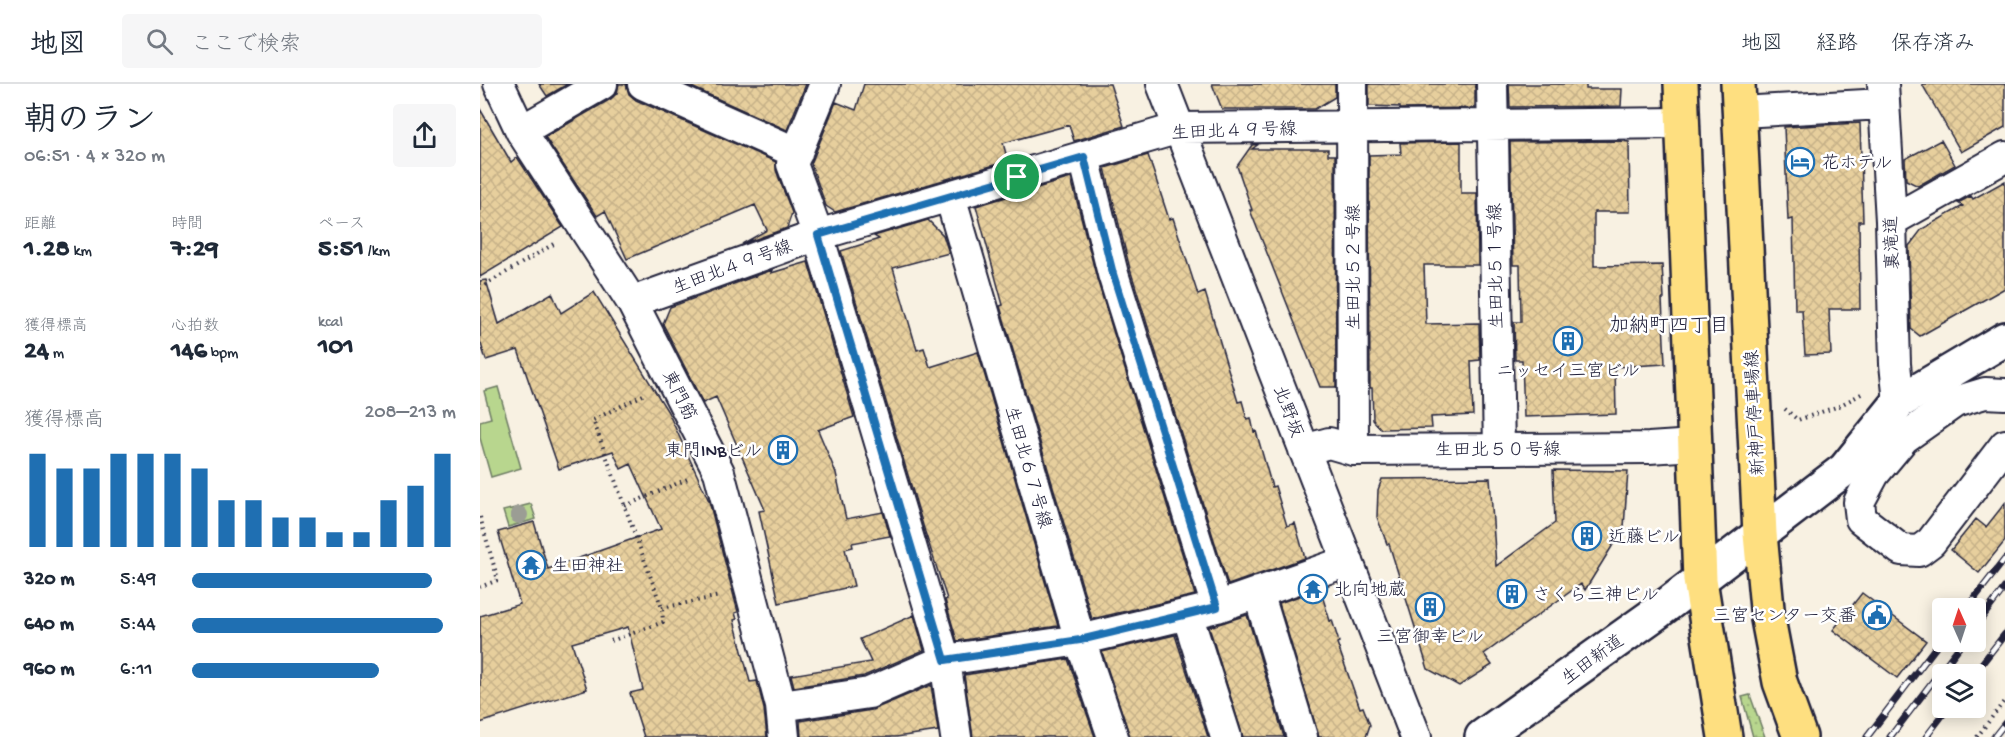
<!DOCTYPE html>
<html lang="ja">
<head>
<meta charset="utf-8">
<style>
  :root { --surface:#fff; --page:#f6f6f7; --text:#1f2937; --muted:#747a83; --line:#e0e1e3; --accent:#1f6fb2 }
  body { margin:0; font-family:"Gochi Hand","Klee One",sans-serif; background:var(--page); color:var(--text); height:100vh; display:flex; flex-direction:column; font-size:22px; white-space:nowrap }
  * { box-sizing:border-box; margin:0 }
  p { font-size:20px; color:var(--muted) }
  .icon { flex:none; width:33px; height:33px; fill:none; stroke:currentColor; stroke-width:2; stroke-linecap:round; stroke-linejoin:round }
  .map { position:relative; flex:1; overflow:hidden }
  .panel { display:flex; flex-direction:column; background:var(--surface); width:480px }
  .panel>* { flex:none }
  .needle { width:39px; rotate:357deg }
  .controls { position:absolute; left:1452px; top:514px; display:grid; gap:12px }
  .controls a { display:grid; place-items:center; width:54px; height:54px; border-radius:6px; background:var(--surface); box-shadow:0 3px 15px #0003; font-size:30px }
  .pin { position:absolute; display:grid; place-items:center; width:51px; height:51px; color:#fff; margin:-26px; border:3px solid #fff; border-radius:50%; box-shadow:0 2px 6px #0007 }
  .round { display:grid; place-items:center; flex:none; width:63px; height:63px; border-radius:6px; background:var(--page) }
  .overview { display:flex; align-items:center; justify-content:space-between; height:102px; padding:0 24px }
  h1 { font-size:33px; font-weight:700; line-height:45px }
  .stats { display:grid; grid-template-columns:repeat(3,1fr); gap:9px; height:102px; padding:6px 24px }
  .stats div { display:grid; align-content:center }
  .stats b { font-size:26px; font-weight:700 }
  .stats small { font-size:16px; font-weight:400 }
  .stats p { font-size:16px }
  .chart { height:168px; padding:12px 24px }
  .chart p { display:flex; justify-content:space-between }
  .chart svg { width:100%; height:108px; margin-top:6px; stroke:var(--accent); stroke-width:6 }
  ul { padding:0 24px; list-style:none; font-size:20px }
  li { display:grid; grid-template-columns:96px 72px 1fr; align-items:center; height:45px }
  li i { height:15px; border-radius:8px; background:var(--accent) }
  header { display:flex; align-items:center; gap:36px; box-sizing:border-box; height:84px; padding:0 30px; background:var(--surface); border-bottom:2px solid var(--line) }
  header strong { font-size:28px }
  nav { display:flex; gap:33px; margin-inline-start:auto; font-size:21px }
  .search { width:420px; height:54px; background:var(--page); display:flex; align-items:center; gap:15px; box-sizing:border-box; padding:0 21px; border-radius:6px; color:var(--muted); font-size:22px }
  main { display:flex; flex:1; min-height:0 }
  .map>svg:first-child { display:block }
  .grass { fill:url(#grass-dots); stroke:#6d7c64; stroke-width:1.5 }
  .garden { fill:#b8d68e; stroke:#6d7c64; stroke-width:1.5 }
  .building { fill:url(#building-cross-hatch); stroke:#22223b; stroke-width:1.5 }
  .lines { fill:none; stroke-linecap:round; stroke-linejoin:round }
  .minor-casing { stroke:#22223b; stroke-width:34 }
  .tertiary-casing { stroke:#22223b; stroke-width:38 }
  .primary-casing { stroke:#22223b; stroke-width:38 }
  .path { stroke:#22223b; stroke-width:4; stroke-dasharray:1.5 4.5; stroke-linecap:butt }
  .minor { stroke:#fff; stroke-width:30 }
  .tertiary { stroke:#fff; stroke-width:33 }
  .primary { stroke:#fedf80; stroke-width:33 }
  .rail-casing { stroke:#22223b; stroke-width:7 }
  .rail { stroke:#fff; stroke-width:4.5; stroke-dasharray:14; stroke-linecap:butt }
  .tree { fill:#9b9d94 }
  .route-casing { stroke:#fff; stroke-width:12 }
  .route { stroke:#1f6fb2; stroke-width:8 }
  .labels { text-anchor:middle; stroke-width:5; stroke-linejoin:round; paint-order:stroke }
  .street-label { font-size:18px; fill:#22223b; stroke:#fff }
  .poi-label { font-size:18px; fill:#22223b; stroke:#fff; text-anchor:start }
  .neighbourhood-label { font-size:20px; fill:#22223b; stroke:#fff }
</style>
</head>
<body>
<header>
<strong>地図</strong>
<div class="search"><svg class="icon" aria-label="search" viewBox="0 0 24 24"><circle cx="10" cy="10" r="6"/><path d="M15 15l6 6"/></svg>ここで検索</div>
<nav><a>地図</a><a>経路</a><a>保存済み</a></nav>
</header>
<main>
<section class="panel">
<div class="overview"><div><h1>朝のラン</h1><p>06:51 · 4 × 320 m</p></div><a class="round"><svg class="icon" aria-label="share" viewBox="0 0 24 24"><path d="M12 15V3M7 8l5-5 5 5M5 13v7h14v-7"/></svg></a></div>
<div class="stats">
<div><p>距離</p><b>1.28<small> km</small></b></div>
<div><p>時間</p><b>7:29</b></div>
<div><p>ペース</p><b>5:51<small> /km</small></b></div>
</div>
<div class="stats">
<div><p>獲得標高</p><b>24<small> m</small></b></div>
<div><p>心拍数</p><b>146<small> bpm</small></b></div>
<div><p>kcal</p><b>101</b></div>
</div>
<div class="chart"><p><span>獲得標高</span>208–213 m</p>
<svg viewBox="0 0 160 44" preserveAspectRatio="none"><path d="M5 44V6M15 44V12M25 44V12M35 44V6M45 44V6M55 44V6M65 44V12M75 44V25M85 44V25M95 44V32M105 44V32M115 44V38M125 44V38M135 44V25M145 44V19M155 44V6"/></svg>
</div>
<ul>
<li><b>320 m</b>5:49<i style="width:91%"></i></li>
<li><b>640 m</b>5:44<i style="width:95%"></i></li>
<li><b>960 m</b>6:11<i style="width:71%"></i></li>
</ul>
</section>
<div class="map">
<svg width="1525" height="653" viewBox="0 0 1525 653">
  <defs>
    <pattern id="grass-dots" width="8" height="8" patternUnits="userSpaceOnUse" patternTransform="scale(1.5)"><rect width="8" height="8" fill="#b8d68e"/><path d="M2 2h.1M6 6h.1" fill="none" stroke="#9eb77b" stroke-width="1.8" stroke-linecap="round"/></pattern>
    <pattern id="building-cross-hatch" width="8" height="8" patternUnits="userSpaceOnUse" patternTransform="scale(1.5)"><rect width="8" height="8" fill="#e7cf9d"/><path d="M0 0l8 8M0 8l8-8" fill="none" stroke="#c6b188"/></pattern>
  </defs>
  <rect width="100%" height="100%" fill="#f8f1e2"/>
  <filter id="ink" filterUnits="userSpaceOnUse"><feTurbulence type="fractalNoise" baseFrequency=".0167" numOctaves="2"/><feDisplacementMap in="SourceGraphic" scale="12" xChannelSelector="R" yChannelSelector="G"/><feConvolveMatrix kernelMatrix="1 2 1 2 8 2 1 2 1" color-interpolation-filters="sRGB"/></filter>
  <g filter="url(#ink)">
    <path class="grass" d="M1270,611L1285,653H1273L1262,613Z"/>
    <path class="garden" d="M18,303L41,384L11,393L0,354V337L11,334L4,307Z
      M51,420L56,435L28,443L23,427Z"/>
    <path class="building" d="M59,0H88L67,12Z
      M139,0H146L149,10L156,16L296,78V86L312,129L307,144L262,160L287,146L275,121L147,175L125,127L117,132L65,53L131,15L137,9Z
      M205,0H326L307,46Z
      M384,0H630L644,42L594,57L589,41L523,59L528,77L355,128L346,122L331,80L356,18L376,26Z
      M732,0H855V13L835,25H742Z
      M889,0H995V24L920,25V23L889,22Z
      M1029,0H1106V5H1142L1141,22L1030,23Z
      M1442,0H1525V43L1481,68Z
      M0,25L31,78L37,73L83,143L0,193Z
      M1380,39L1383,137H1379L1380,225H1349L1351,270L1325,271L1322,226H1315L1313,135L1308,136L1304,43Z
      M1461,56L1475,81L1438,102L1426,96L1425,75Z
      M1140,57L1149,58L1150,128H1114V182L1182,181L1184,215H1182L1185,280L1135,283L1136,330L1044,333L1042,276H1035L1034,238H1041L1040,181H1033L1030,58Z
      M981,58V109H997L998,181H944L946,240L999,239L1000,276L991,277L993,331L951,333L952,344L901,345L893,336L892,304H890L889,71L921,70L920,59Z
      M779,60L772,65H848V71H855L856,303H840L770,126H772L757,82L772,61Z
      M668,71L689,135L693,134L718,211L725,208L758,318L762,317L767,335L771,334L774,348L776,347L792,403L795,402L807,442L815,439L825,474L748,501L650,185L625,84Z
      M591,94L617,195L715,511L612,535L520,222L523,221L496,122Z
      M1525,97V204L1440,252L1431,245L1429,162L1442,145L1483,122L1478,119L1491,112L1493,115Z
      M448,136L463,151L469,169L413,184L437,266L444,264L450,283L498,268L578,542L477,557L465,516L467,515L445,448L361,167L399,155L394,152Z
      M328,178L374,333L338,346L356,389L366,435L403,428L410,452L372,459L373,463L365,465L374,502L299,519L279,427L285,426L236,313L223,319L183,240L190,223L292,186L291,189Z
      M6,196L19,240L72,209L81,229L114,208L188,328L229,417L258,528L255,529L257,535L254,536L270,598L277,597L284,625L287,653H164L150,609L163,606L148,543L92,559L107,605L0,639V532L40,520L18,448L54,438L68,485L181,445L151,380L141,385L133,367L79,385L38,266L6,276L0,257V197Z
      M1073,386L1148,387L1144,443L1105,506L1101,500L1004,570L1012,581L979,602L948,585L909,460H907L897,433L898,406L902,395L1010,394L1016,482L1075,439Z
      M1525,419V457L1499,489L1471,466L1496,435L1506,443Z
      M840,505L850,537L852,536L859,558L857,559L880,624L883,623L890,641L886,653H839L799,519Z
      M1382,509L1446,557L1417,594L1353,546Z
      M434,531L444,566L384,592L314,603L311,591L391,578L380,555Z
      M767,531L804,653H763L729,543Z
      M695,551L728,653H650L622,568Z
      M588,575L615,653H493L484,591Z
      M451,601L458,647L416,653H321L320,637L392,626Z"/>
    <g class="lines">
      <g class="minor-casing">
        <path id="minor" d="M19,0L41,47L152,218L239,388L301,622L304,653
          M163,0L317,69
          M345,0L312,80L338,151L465,576L476,653
          M682,0L936,653
          M872,0L873,366
          M1012,0L1019,365
          M1403,0L1411,137L1415,280L1419,318
          M1260,28L1403,20
          M41,47L122,0
          M604,73L633,190L737,523
          M470,112L600,556L633,653
          M1411,137L1525,73
          M152,218L338,151L699,44L1202,39
          M1525,310L1505,309L1475,318L1424,354L1394,390L1379,418L1381,435L1421,466L1439,467L1451,458L1525,361
          M824,366L849,359L873,366L1169,364L1214,361
          M778,508L822,653
          M707,530L746,653
          M301,622L389,609L465,576L600,556L737,523L868,477"/>
      </g>
      <g class="tertiary-casing">
        <path id="tertiary" d="M1002,653L1179,527L1365,385L1419,318L1525,255"/>
      </g>
      <g class="primary-casing">
        <path id="primary" d="M1201,0L1220,496L1245,653
          M1258,0L1280,450L1288,535L1300,598L1320,653"/>
      </g>
      <path class="path" d="M0,204L77,158
        M1305,325L1318,336L1359,322L1385,308
        M145,422L210,394
        M0,433L18,496L0,503
        M182,524L240,512
        M131,557L183,538L182,524L113,336L165,310
        M1497,653L1525,616"/>
      <use href="#minor" class="minor"/>
      <use href="#tertiary" class="tertiary"/>
      <use href="#primary" class="primary"/>
      <g class="rail-casing">
        <path id="rail" d="M1486,525L1525,475
          M1496,542L1525,503
          M1493,591L1525,550
          M1387,653L1462,555
          M1410,653L1483,558
          M1446,653L1468,624
          M1514,653L1525,639"/>
      </g>
      <use href="#rail" class="rail"/>
    </g>
    <circle class="tree" cx="39" cy="431" r="9"/>
  </g>
  <g class="lines" filter="url(#ink)">
    <g class="route-casing">
      <path id="route" d="M604,73L633,190L737,523L600,556L465,576L338,151Z"/>
    </g>
    <use href="#route" class="route"/>
  </g>
  <defs>
    <g id="hotel-ring" transform="scale(1.5)"><circle r="9.5" fill="#fff" stroke="#1f6fb2" stroke-width="1.5"/><path d="M-6-4.5h1.5V1H6V5H4.5V3h-9V5H-6ZM-4 0a1.8 1.8 0 1 1 3.6 0ZM.5 0V-2.5h3Q6-2.5 6 0Z" fill="#1f6fb2"/></g>
    <g id="building-ring" transform="scale(1.5)"><circle r="9.5" fill="#fff" stroke="#1f6fb2" stroke-width="1.5"/><path d="M-4-6H4V6H1V3H-1V6H-4ZM-2.5-4.3h1.7v1.8h-1.7ZM.8-4.3h1.7v1.8H.8ZM-2.5-1h1.7V.8h-1.7ZM.8-1h1.7V.8H.8Z" fill="#1f6fb2"/></g>
    <g id="temple-ring" transform="scale(1.5)"><circle r="9.5" fill="#fff" stroke="#1f6fb2" stroke-width="1.5"/><path d="M0-6L5-2H3V0L6.5 2.5H4V6H1.5V3h-3V6H-4V2.5H-6.5L-3 0V-2H-5Z" fill="#1f6fb2"/></g>
    <g id="civic-ring" transform="scale(1.5)"><circle r="9.5" fill="#fff" stroke="#1f6fb2" stroke-width="1.5"/><path d="M-.6-6.5H3V-4.5H.6V-3L4-1V1h2V6H-6V1h2V-1L-.6-3ZM-1.2 2.5V6h2.4V2.5Z" fill="#1f6fb2"/></g>
  </defs>
  <g fill-rule="evenodd">
    <use href="#hotel-ring" x="1320" y="78"/>
    <use href="#building-ring" x="1088" y="257"/>
    <use href="#building-ring" x="303" y="366"/>
    <use href="#building-ring" x="1107" y="452"/>
    <use href="#temple-ring" x="51" y="481"/>
    <use href="#temple-ring" x="833" y="505"/>
    <use href="#building-ring" x="1032" y="510"/>
    <use href="#building-ring" x="950" y="523"/>
    <use href="#civic-ring" x="1397" y="531"/>
  </g>
  <g class="labels">
    <g class="street-label">
      <text transform="translate(754 46) rotate(-2)" y="6">生田北４９号線</text>
      <text transform="translate(1411 159) rotate(-92)" y="6">裏滝道</text>
      <text transform="translate(252 182) rotate(-20)" y="6">生田北４９号線</text>
      <text transform="translate(1015 182) rotate(-91)" y="6">生田北５１号線</text>
      <text transform="translate(873 183) rotate(-90)" y="6">生田北５２号線</text>
      <text transform="translate(200 311) rotate(63)" y="6">東門筋</text>
      <text transform="translate(809 327) rotate(69)" y="6">北野坂</text>
      <text transform="translate(1274 329) rotate(-93)" y="6">新神戸停車場線</text>
      <text x="1018" y="371">生田北５０号線</text>
      <text transform="translate(549 383) rotate(74)" y="6">生田北６７号線</text>
      <text transform="translate(1112 575) rotate(-36)" y="6">生田新道</text>
    </g>
    <g class="poi-label">
      <text x="1341" y="84">花ホテル</text>
      <text x="1088" y="292" text-anchor="middle">ニッセイ三宮ビル</text>
      <text x="282" y="372" text-anchor="end">東門INBビル</text>
      <text x="1128" y="458">近藤ビル</text>
      <text x="72" y="487">生田神社</text>
      <text x="854" y="511">北向地蔵</text>
      <text x="1053" y="516">さくら三神ビル</text>
      <text x="1376" y="537" text-anchor="end">三宮センター交番</text>
      <text x="950" y="558" text-anchor="middle">三宮御幸ビル</text>
    </g>
    <g class="neighbourhood-label">
      <text x="1189" y="247">加納町四丁目</text>
    </g>
  </g>
</svg>
<div class="controls">
<a><svg class="needle" viewBox="-14 -14 28 28"><path d="M0-13l5 13h-10z" fill="#e53935"/><path d="M0 13l5-13h-10z" fill="#747a83"/></svg></a>
<a><svg class="icon" aria-label="layers" viewBox="0 0 24 24"><path d="M12 4l9 5-9 5-9-5zM3 14l9 5 9-5"/></svg></a>
</div>
<div class="pin" style="left:537px;top:93px;background:#1e9e55"><svg class="icon" aria-label="arrive" viewBox="0 0 24 24"><path d="M6 21V4h12l-3 4 3 4H6"/></svg></div>
</div>
</main>
</body>
</html>
